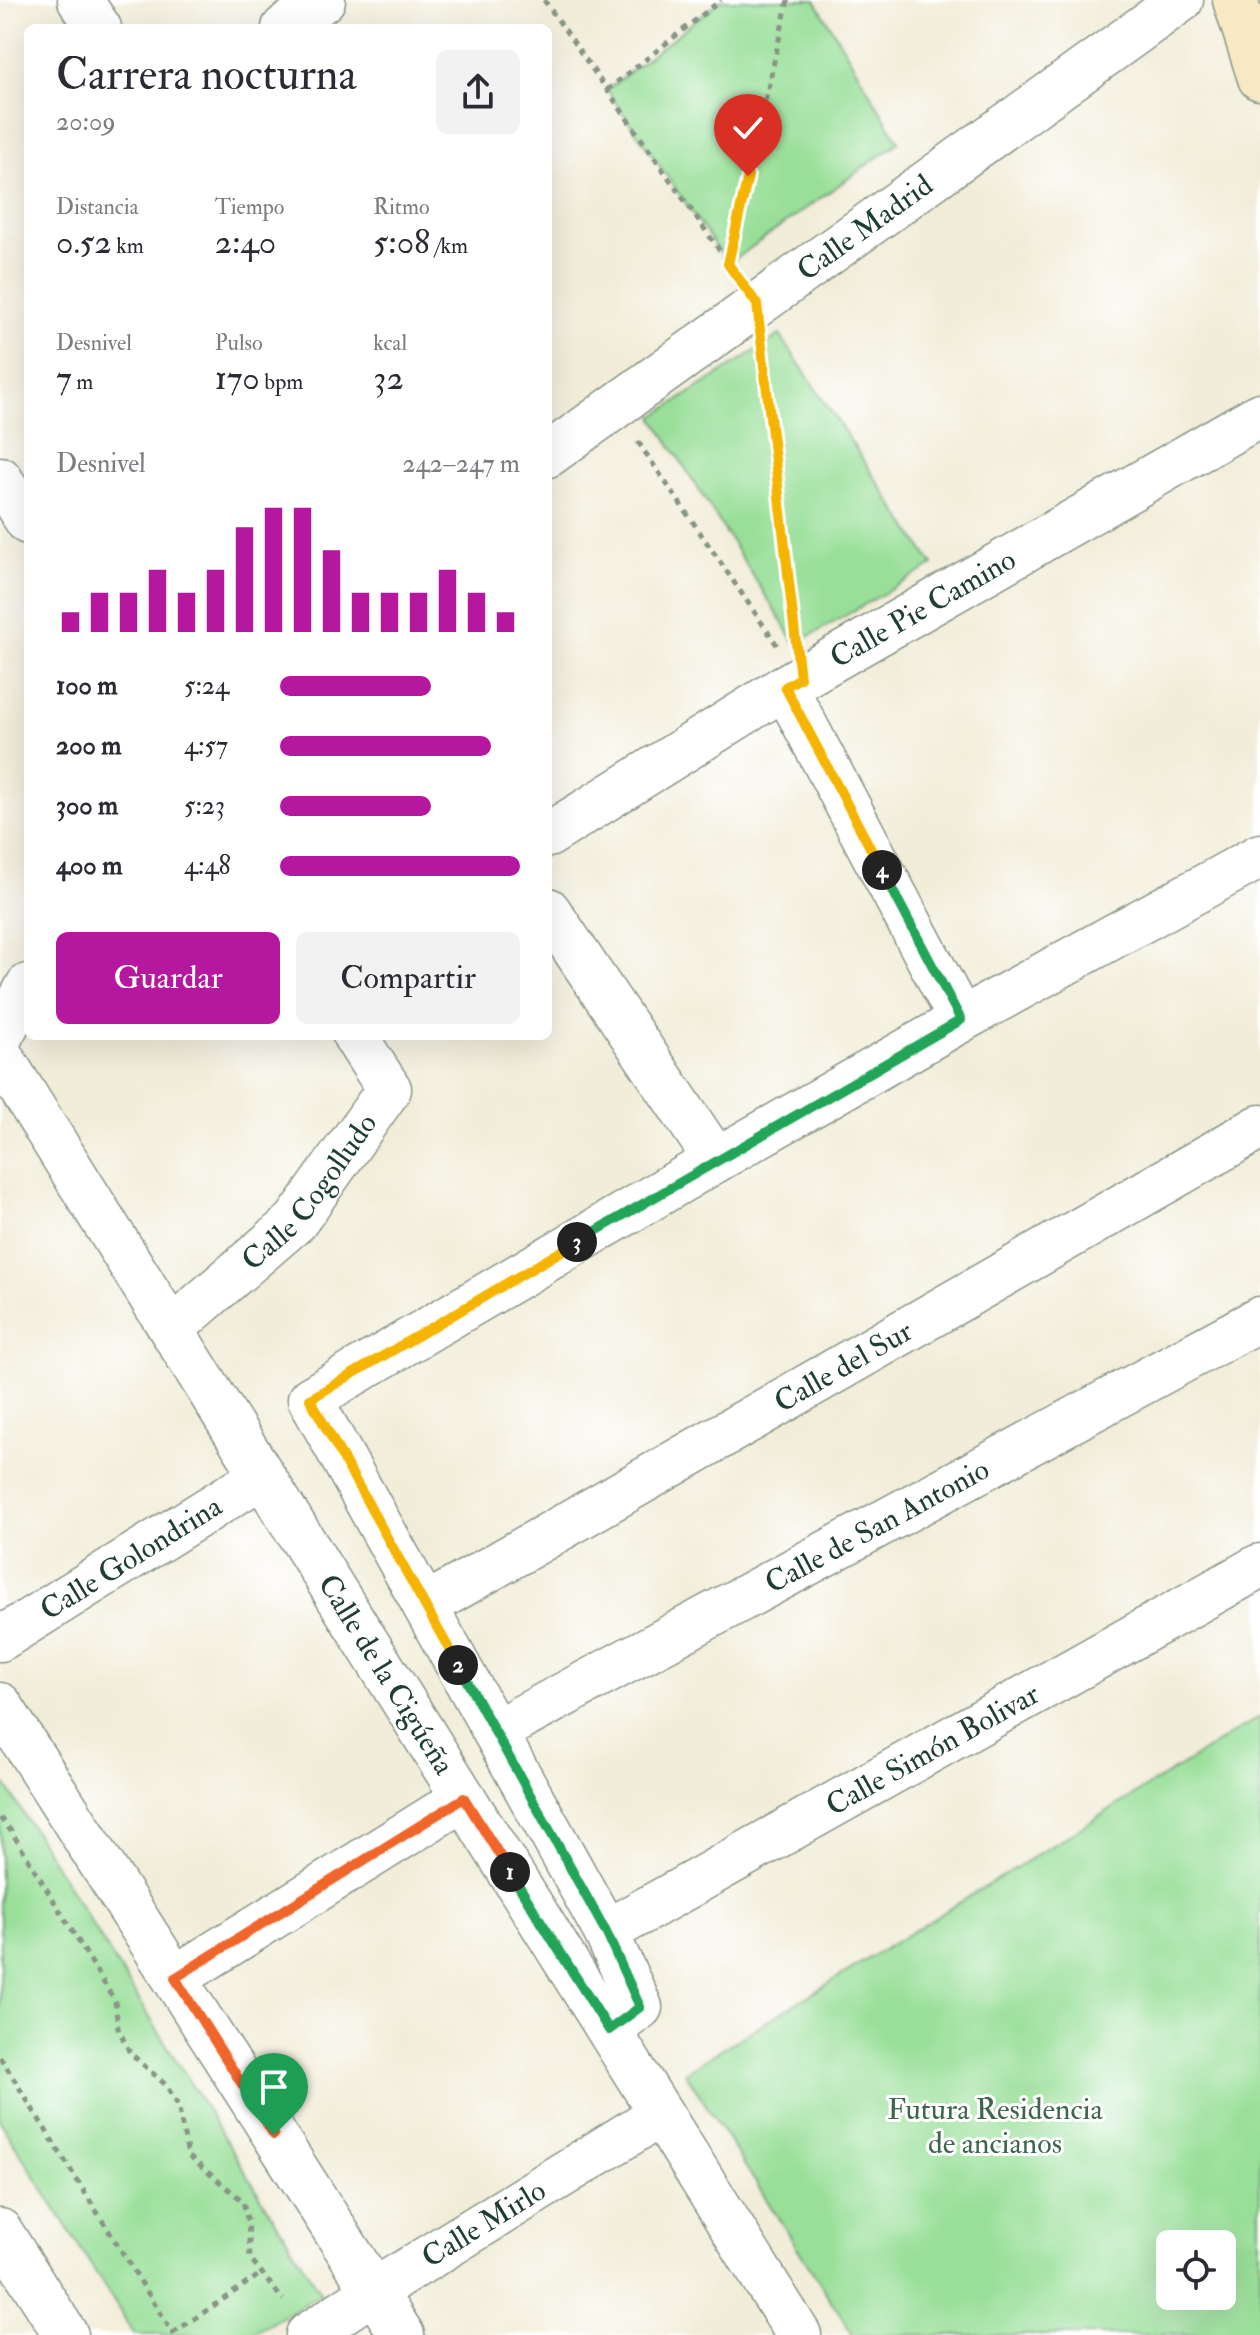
<!DOCTYPE html>
<html lang="es">
<head>
<meta charset="utf-8">
<style>
  :root { --surface:#fff; --page:#f2f2f3; --text:#2b2b33; --muted:#7c7c81; --accent:#b5179e }
  body { margin:0; font-family:"IM FELL Double Pica",serif; background:var(--page); color:var(--text); height:100vh; display:flex; flex-direction:column; font-size:30px; white-space:nowrap }
  * { box-sizing:border-box; margin:0 }
  p { font-size:26px; color:var(--muted) }
  .icon { flex:none; width:44px; height:44px; fill:none; stroke:currentColor; stroke-width:2; stroke-linecap:round; stroke-linejoin:round }
  .map { position:relative; flex:1; overflow:hidden }
  .sheet { position:absolute; left:24px; top:24px; width:528px; height:1016px; display:flex; flex-direction:column; background:var(--surface); border-radius:12px; box-shadow:0 8px 32px #0002 }
  .sheet>* { flex:none }
  .controls { position:absolute; left:1156px; top:2230px; display:grid; gap:16px }
  .controls a { display:grid; place-items:center; width:80px; height:80px; border-radius:12px; background:var(--surface); box-shadow:0 8px 32px #0002; font-size:40px }
  .pin { position:absolute; display:grid; place-items:center; width:68px; height:68px; color:#fff; margin:-82px -34px; border-radius:50% 50% 50% 0; rotate:-45deg; box-shadow:0 0 8px #0007 }
  .pin .icon { rotate:45deg }
  .km { position:absolute; width:40px; height:40px; margin:-20px; border-radius:50%; background:#222; color:#fff; font-size:22px; line-height:40px; text-align:center }
  .round { display:grid; place-items:center; flex:none; width:84px; height:84px; border-radius:12px; background:var(--page) }
  .overview { display:flex; align-items:center; justify-content:space-between; height:136px; padding:0 32px }
  h1 { font-size:44px; font-weight:600; line-height:60px }
  .stats { display:grid; grid-template-columns:repeat(3,1fr); gap:12px; height:136px; padding:8px 32px }
  .stats div { display:grid; align-content:center }
  .stats b { font-size:34px; font-weight:600 }
  .stats small { font-size:22px; font-weight:400 }
  .stats p { font-size:22px }
  .chart { height:224px; padding:16px 32px }
  .chart p { display:flex; justify-content:space-between }
  .chart svg { width:100%; height:144px; margin-top:8px; stroke:var(--accent); stroke-width:6 }
  .action { display:flex; gap:16px; margin-top:auto; padding:16px 32px }
  .action a { flex:1; height:92px; border-radius:12px; background:var(--accent); color:#fff; font-size:32px; font-weight:600; line-height:92px; text-align:center }
  .action a+a { background:var(--page); color:var(--text) }
  ul { padding:0 32px; list-style:none; font-size:26px }
  li { display:grid; grid-template-columns:128px 96px 1fr; align-items:center; height:60px }
  li i { height:20px; border-radius:10px; background:var(--accent) }
  .map>svg:first-child { display:block }
  .green { fill:#99df99; stroke:#5c8e66; stroke-width:2; fill-rule:evenodd }
  .lines { fill:none; stroke-linecap:round; stroke-linejoin:round }
  .minor-casing { stroke:#889586; stroke-width:47 }
  .secondary-casing { stroke:#889586; stroke-width:47 }
  .path { stroke:#889586; stroke-width:5; stroke-dasharray:6 6; stroke-linecap:butt }
  .minor { stroke:#fff; stroke-width:44 }
  .secondary { stroke:#f6e9c3; stroke-width:44 }
  .split-1-casing { stroke:#fff; stroke-width:16 }
  .split-2-casing { stroke:#fff; stroke-width:16 }
  .split-3-casing { stroke:#fff; stroke-width:16 }
  .split-4-casing { stroke:#fff; stroke-width:16 }
  .split-5-casing { stroke:#fff; stroke-width:16 }
  .split-1 { stroke:#f0652b; stroke-width:10 }
  .split-2 { stroke:#22a559; stroke-width:10 }
  .split-3 { stroke:#f5b400; stroke-width:10 }
  .split-4 { stroke:#22a559; stroke-width:10 }
  .split-5 { stroke:#f5b400; stroke-width:10 }
  .labels { text-anchor:middle; stroke-width:6; stroke-linejoin:round; paint-order:stroke }
  .street-label { font-size:30px; fill:#1f3d34; stroke:#fff }
  .park-label { font-size:30px; fill:#3e664d; stroke:#fff }
</style>
</head>
<body>
<div class="map">
<svg width="1260" height="2335" viewBox="0 0 1260 2335">
  <rect width="100%" height="100%" fill="#fff"/>
  <filter id="ink" filterUnits="userSpaceOnUse"><feTurbulence type="fractalNoise" baseFrequency=".0125" numOctaves="2"/><feDisplacementMap in="SourceGraphic" scale="16" xChannelSelector="R" yChannelSelector="G"/><feConvolveMatrix kernelMatrix="1 2 1 2 8 2 1 2 1" color-interpolation-filters="sRGB"/></filter>
  <filter id="wash" filterUnits="userSpaceOnUse"><feTurbulence type="fractalNoise" baseFrequency=".006" numOctaves="4" result="noise"/><feDisplacementMap in="SourceGraphic" scale="32" xChannelSelector="R" yChannelSelector="G"/><feGaussianBlur stdDeviation="1.8" result="paint"/><feColorMatrix in="noise" values="0 0 0 0 0 0 0 0 0 0 0 0 0 0 0 0 0 1.4 0 .05"/><feComposite in="paint" operator="in"/></filter>
  <g filter="url(#wash)">
    <rect width="100%" height="100%" fill="#f2edd9"/>
    <path class="green" d="M721,0H815L899,142L728,264L607,90Z
      M780,335L933,565L796,644L653,417Z
      M1260,1717V2335H853L685,2072ZM1222,2244V2296H1170V2244Z
      M0,1776L321,2294L250,2335H135L0,2121Z"/>
  </g>
  <g filter="url(#ink)">
    <g class="lines">
      <g class="minor-casing">
        <g id="minor">
          <path d="M80,0L99,28"/>
          <path d="M284,28L323,0"/>
          <path id="s1" d="M548,455L1181,0"/>
          <path d="M0,479L28,522"/>
          <path d="M785,687L961,1020"/>
          <path id="s2" d="M548,835L785,687L1260,415"/>
          <path d="M548,910L716,1160"/>
          <path d="M0,1037L28,986"/>
          <path id="s3" d="M0,1055L799,2335"/>
          <path id="s4" d="M171,1329L296,1221L389,1089L355,1036"/>
          <path id="s5" d="M425,1606L1260,1127"/>
          <path id="s6" d="M0,1639L262,1476"/>
          <path d="M0,1705L402,2335"/>
          <path id="s7" d="M495,1732L1260,1319"/>
          <path id="s8" d="M606,1932L1260,1566"/>
          <path d="M175,1978L464,1798"/>
          <path d="M609,2030L640,2007L606,1932L310,1399L716,1160L961,1020L1260,856"/>
          <path d="M0,2231L66,2335"/>
          <path id="s9" d="M308,2335L374,2291L661,2114"/>
        </g>
      </g>
      <g class="secondary-casing">
        <path id="secondary" d="M1235,0L1260,78"/>
      </g>
      <path class="path" d="M544,0L734,271
        M607,90L721,0
        M728,264L788,0
        M763,353L795,634
        M638,442L777,645
        M0,1818L11,1831L115,2001L118,2028L130,2053L166,2085L178,2105L188,2156L243,2201L248,2223L250,2258L283,2300
        M0,2057L174,2335
        M173,2333L262,2273"/>
      <use href="#minor" class="minor"/>
      <use href="#secondary" class="secondary"/>
    </g>
  </g>
  <g class="lines" filter="url(#ink)">
    <g class="split-1-casing">
      <path id="split-1" d="M274,2135L175,1978L464,1798L510,1872"/>
    </g>
    <g class="split-2-casing">
      <path id="split-2" d="M458,1665L606,1932L640,2007L609,2030L510,1872"/>
    </g>
    <g class="split-3-casing">
      <path id="split-3" d="M458,1665L310,1399L577,1242"/>
    </g>
    <g class="split-4-casing">
      <path id="split-4" d="M577,1242L961,1020L882,870"/>
    </g>
    <g class="split-5-casing">
      <path id="split-5" d="M748,176L728,264L757,304L800,678L785,687L882,870"/>
    </g>
    <use href="#split-1" class="split-1"/>
    <use href="#split-2" class="split-2"/>
    <use href="#split-3" class="split-3"/>
    <use href="#split-4" class="split-4"/>
    <use href="#split-5" class="split-5"/>
  </g>
  <g class="labels">
    <g class="street-label">
      <text dy="10" stroke="none"><textPath href="#s1" startOffset="390">Calle Madrid</textPath></text>
      <text dy="10" stroke="none"><textPath href="#s2" startOffset="438">Calle Pie Camino</textPath></text>
      <text dy="10" stroke="none"><textPath href="#s4" startOffset="196">Calle Cogolludo</textPath></text>
      <text dy="10" stroke="none"><textPath href="#s5" startOffset="482">Calle del Sur</textPath></text>
      <text dy="10" stroke="none"><textPath href="#s7" startOffset="434">Calle de San Antonio</textPath></text>
      <text dy="10" stroke="none"><textPath href="#s6" startOffset="154">Calle Golondrina</textPath></text>
      <text dy="10" stroke="none"><textPath href="#s3" startOffset="730">Calle de la Cigúeña</textPath></text>
      <text dy="10" stroke="none"><textPath href="#s8" startOffset="374">Calle Simón Bolivar</textPath></text>
      <text dy="10" stroke="none"><textPath href="#s9" startOffset="208">Calle Mirlo</textPath></text>
    </g>
    <g class="park-label">
      <text x="995" y="2119">Futura Residencia<tspan x="995" dy="34">de ancianos</tspan></text>
    </g>
  </g>
</svg>
<div class="controls">
<a><svg class="icon" aria-label="locate" viewBox="0 0 24 24"><circle cx="12" cy="12" r="6"/><path d="M12 2v4M12 18v4M2 12h4M18 12h4"/></svg></a>
</div>
<div class="pin" style="left:274px;top:2135px;background:#1e9e55"><svg class="icon" aria-label="arrive" viewBox="0 0 24 24"><path d="M6 21V4h12l-3 4 3 4H6"/></svg></div>
<div class="pin" style="left:748px;top:176px;background:#d93025"><svg class="icon" aria-label="check" viewBox="0 0 24 24"><path d="M5 12l5 5 9-10"/></svg></div>
<b class="km" style="left:510px;top:1872px">1</b>
<b class="km" style="left:458px;top:1665px">2</b>
<b class="km" style="left:577px;top:1242px">3</b>
<b class="km" style="left:882px;top:870px">4</b>
<section class="sheet">
<div class="overview"><div><h1>Carrera nocturna</h1><p>20:09</p></div><a class="round"><svg class="icon" aria-label="share" viewBox="0 0 24 24"><path d="M12 15V3M7 8l5-5 5 5M5 13v7h14v-7"/></svg></a></div>
<div class="stats">
<div><p>Distancia</p><b>0.52<small> km</small></b></div>
<div><p>Tiempo</p><b>2:40</b></div>
<div><p>Ritmo</p><b>5:08<small> /km</small></b></div>
</div>
<div class="stats">
<div><p>Desnivel</p><b>7<small> m</small></b></div>
<div><p>Pulso</p><b>170<small> bpm</small></b></div>
<div><p>kcal</p><b>32</b></div>
</div>
<div class="chart"><p><span>Desnivel</span>242–247 m</p>
<svg viewBox="0 0 160 44" preserveAspectRatio="none"><path d="M5 44V38M15 44V32M25 44V32M35 44V25M45 44V32M55 44V25M65 44V12M75 44V6M85 44V6M95 44V19M105 44V32M115 44V32M125 44V32M135 44V25M145 44V32M155 44V38"/></svg>
</div>
<ul>
<li><b>100 m</b>5:24<i style="width:63%"></i></li>
<li><b>200 m</b>4:57<i style="width:88%"></i></li>
<li><b>300 m</b>5:23<i style="width:63%"></i></li>
<li><b>400 m</b>4:48<i style="width:100%"></i></li>
</ul>
<div class="action"><a>Guardar</a><a>Compartir</a></div>
</section>
</div>
</body>
</html>
